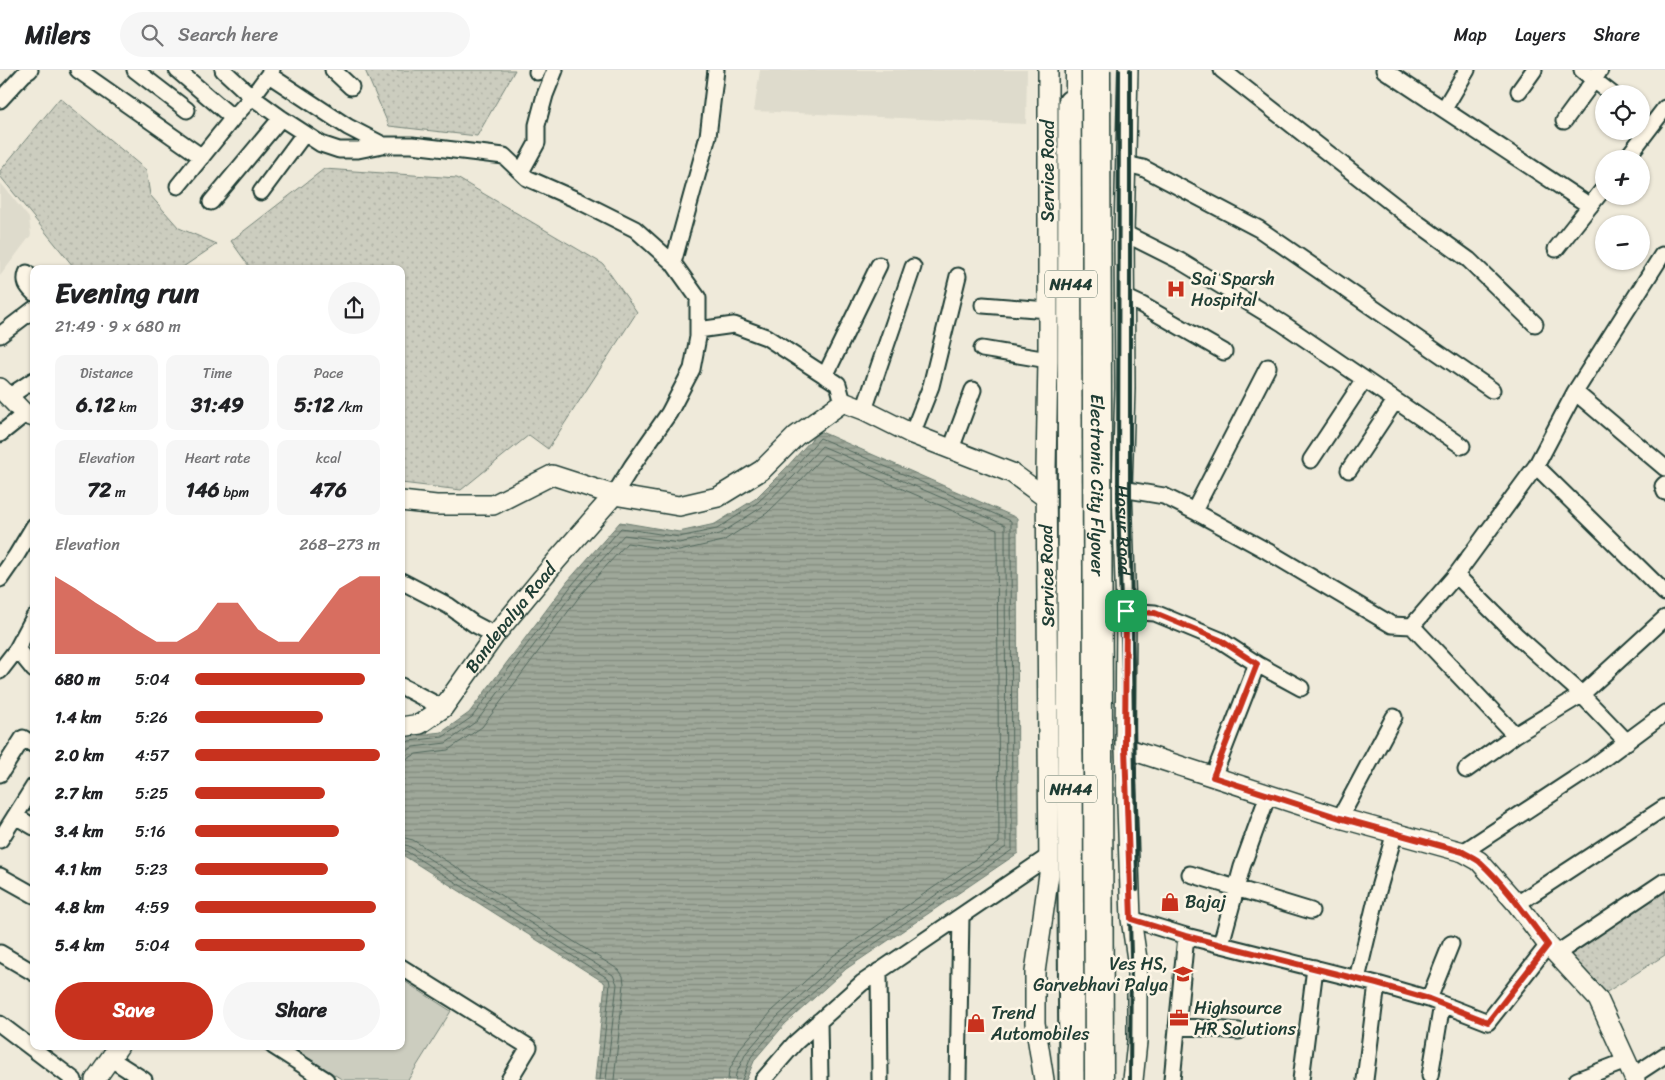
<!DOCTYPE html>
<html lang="en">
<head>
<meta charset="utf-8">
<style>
  :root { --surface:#fff; --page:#f6f6f6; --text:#202124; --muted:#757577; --line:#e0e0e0; --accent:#c8321e }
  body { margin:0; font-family:Sriracha,sans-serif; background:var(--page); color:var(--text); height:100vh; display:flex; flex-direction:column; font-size:19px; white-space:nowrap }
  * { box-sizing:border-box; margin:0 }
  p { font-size:16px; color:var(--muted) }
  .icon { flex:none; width:28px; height:28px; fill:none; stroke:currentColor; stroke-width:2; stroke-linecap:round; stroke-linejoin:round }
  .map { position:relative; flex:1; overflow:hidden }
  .sheet { position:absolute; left:30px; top:195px; width:375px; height:785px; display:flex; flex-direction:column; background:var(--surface); border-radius:10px; box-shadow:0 1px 4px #0004 }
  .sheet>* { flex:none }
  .tools { position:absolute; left:1595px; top:15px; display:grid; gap:10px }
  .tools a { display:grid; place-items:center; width:55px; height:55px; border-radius:50%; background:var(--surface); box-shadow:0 1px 4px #0004; font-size:25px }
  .pin { position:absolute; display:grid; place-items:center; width:42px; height:42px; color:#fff; margin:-21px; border-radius:10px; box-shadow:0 2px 8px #0006 }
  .round { display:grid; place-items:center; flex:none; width:52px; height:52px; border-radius:26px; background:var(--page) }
  .summary { display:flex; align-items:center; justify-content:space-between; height:85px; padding:0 25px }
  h1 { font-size:28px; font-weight:800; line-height:38px }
  .metrics { display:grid; grid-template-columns:repeat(3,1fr); gap:8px; height:85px; padding:5px 25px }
  .metrics div { display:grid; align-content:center; border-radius:10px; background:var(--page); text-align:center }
  .metrics b { font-size:21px; font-weight:800 }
  .metrics small { font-size:14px; font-weight:400 }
  .metrics p { font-size:14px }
  .chart { height:140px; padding:10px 25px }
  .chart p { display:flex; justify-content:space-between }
  .chart svg { width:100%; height:90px; margin-top:5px; fill:var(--accent); opacity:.7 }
  .action { display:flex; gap:10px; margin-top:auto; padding:10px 25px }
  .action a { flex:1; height:58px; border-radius:30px; background:var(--accent); color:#fff; font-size:20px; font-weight:800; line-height:58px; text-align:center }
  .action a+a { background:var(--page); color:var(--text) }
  ul { padding:0 25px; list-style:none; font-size:16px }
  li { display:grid; grid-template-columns:80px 60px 1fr; align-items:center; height:38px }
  li i { height:12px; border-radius:6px; background:var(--accent) }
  header { display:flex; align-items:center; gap:30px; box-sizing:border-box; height:70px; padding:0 25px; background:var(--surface); border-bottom:1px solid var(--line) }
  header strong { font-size:24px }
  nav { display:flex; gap:28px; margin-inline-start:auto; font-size:18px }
  .search { width:350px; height:45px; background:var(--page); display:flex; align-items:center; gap:12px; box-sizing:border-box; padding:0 18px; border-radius:28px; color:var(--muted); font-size:19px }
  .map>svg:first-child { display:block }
  .built { fill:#dedbcc }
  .grass { fill:url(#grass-dots); stroke:#76857a }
  .garden { fill:#cccdbf; stroke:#76857a }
  .water { fill:url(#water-rules); stroke:#6c7d71 }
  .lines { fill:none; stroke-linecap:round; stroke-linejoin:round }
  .shore { stroke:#52685d; stroke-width:1 }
  .minor-casing { stroke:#1f3d34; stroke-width:19 }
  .tertiary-casing { stroke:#1f3d34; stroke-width:22 }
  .trunk-casing { stroke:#1f3d34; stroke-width:29 }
  .motorway-casing { stroke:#1f3d34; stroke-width:31 }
  .minor { stroke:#fcf5e5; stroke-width:15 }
  .tertiary { stroke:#fcf5e5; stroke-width:19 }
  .trunk { stroke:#fcf5e5; stroke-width:25 }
  .motorway { stroke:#fcf5e5; stroke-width:28 }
  .rail { stroke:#1f3d34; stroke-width:4 }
  .motorway-bridge-casing { stroke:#1f3d34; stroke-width:31; stroke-linecap:butt }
  .motorway-bridge { stroke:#fcf5e5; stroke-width:28 }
  .route-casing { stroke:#fff; stroke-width:10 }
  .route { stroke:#c8321e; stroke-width:6 }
  .labels { text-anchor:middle; stroke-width:5; stroke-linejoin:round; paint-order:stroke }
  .shield { fill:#fcf5e5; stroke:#617469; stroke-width:1 }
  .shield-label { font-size:16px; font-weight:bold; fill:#1f3d34 }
  .street-label { font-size:18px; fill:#1f3d34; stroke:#fcf5e5 }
  .poi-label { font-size:18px; fill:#1f3d34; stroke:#fcf5e5; text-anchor:start }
</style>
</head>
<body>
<header>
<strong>Milers</strong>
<div class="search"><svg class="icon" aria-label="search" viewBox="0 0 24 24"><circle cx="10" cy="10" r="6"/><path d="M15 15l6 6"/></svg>Search here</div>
<nav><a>Map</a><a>Layers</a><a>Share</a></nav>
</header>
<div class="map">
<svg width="1665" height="1010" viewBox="0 0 1665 1010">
  <defs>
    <pattern id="grass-dots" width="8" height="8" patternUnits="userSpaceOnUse" patternTransform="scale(1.25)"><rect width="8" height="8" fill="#cccdbf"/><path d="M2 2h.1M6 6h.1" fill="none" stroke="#afb1a5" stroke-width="1.8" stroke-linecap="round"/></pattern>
    <pattern id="water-rules" width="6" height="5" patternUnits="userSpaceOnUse" patternTransform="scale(1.25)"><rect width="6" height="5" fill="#9fa89a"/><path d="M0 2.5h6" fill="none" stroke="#818a7e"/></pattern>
  </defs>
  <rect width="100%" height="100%" fill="#efeada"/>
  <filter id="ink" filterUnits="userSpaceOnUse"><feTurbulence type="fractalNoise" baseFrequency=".02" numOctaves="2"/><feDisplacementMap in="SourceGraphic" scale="10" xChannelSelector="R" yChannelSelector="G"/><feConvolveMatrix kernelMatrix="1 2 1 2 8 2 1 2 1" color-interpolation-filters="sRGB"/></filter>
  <g filter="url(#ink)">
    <path class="built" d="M760,0H1027L1026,54L754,41Z
      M0,112L29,148L31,165L0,206Z"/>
    <path class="grass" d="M365,0H515L477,66L389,56Z
      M60,28L146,100L150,125L179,158L217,174L180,199H72L73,196L0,106V101Z
      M324,99L457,108L603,194L637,242L548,379L529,365L461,420L401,413V199H251L231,171Z
      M1665,816V885L1602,925L1567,880Z"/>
    <path class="garden" d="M401,909L451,941L408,1010H343L290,976H401Z"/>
    <path class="water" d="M819,361L1017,448L1018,783L846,899L785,954L755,989L746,1010H595L605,913L401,784V674L405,666L442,662L469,643L568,511L620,452L679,462L715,454L755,429L786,398Z"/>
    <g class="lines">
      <path class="shore" d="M401,675H405L409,671L443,667L472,647L572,515L621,458L679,467L717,459L758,432L790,402L820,368L1011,451L1012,780L843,895L782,951L751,987L742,1010
        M401,681H407L413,677L446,673L477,651L576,519L624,465L679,473L720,464L762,437L794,406L822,376L1005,455L1006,777L839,891L777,947L746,983L736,1004L735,1010
        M401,689L409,688L416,684L448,680L482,657L582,523L627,473L679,481L723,471L767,443L800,411L824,385L997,460L999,773L834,885L772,941L741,977L729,1001L728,1010
        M401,767L413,770L619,900L623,906L624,914L614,1010
        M401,774L409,776L613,905L617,914L606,1010
        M401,780L406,781L609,909L610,914L600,1010"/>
      <g class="minor-casing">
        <path id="minor" d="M78,0L202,87
          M135,0L187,40
          M177,0L233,48
          M223,0L252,27L281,48L321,74L339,80H358L383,75H412L504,86L527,108L577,130L635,159L673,193L698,228V267L692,299L669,343L632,396L614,425
          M333,0L351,17
          M1222,0L1408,146L1469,190L1535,254
          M1384,0L1590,136
          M1600,0L1594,10L1612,24
          M537,2L538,0
          M269,5L348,57L383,75
          M1519,21L1534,0
          M0,30L24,4L30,0
          M1444,39L1467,0
          M1564,51L1594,10L1582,0
          M1626,89L1665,38
          M1126,94L1143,98L1259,159L1492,320
          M521,102L537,73V55L545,25L555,0
          M178,116L233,48L252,27L272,0
          M261,122L304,64
          M211,132L281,48
          M1124,163L1180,191L1282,253L1462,376
          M1556,179L1604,118
          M673,193L708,66L716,0
          M27,203C24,212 27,216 34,223
          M1125,227L1142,235L1224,282
          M983,235L1048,240
          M698,260L734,255L766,267L838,314L843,332
          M0,265L34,239
          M982,279L1048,290
          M825,306L879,195
          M1575,322L1662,185
          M8,327L34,310
          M864,340L913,197
          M0,364L25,344
          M912,364L931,316L958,206
          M951,379L973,320
          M1311,390L1364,310
          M1536,396L1665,523
          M1349,400L1395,331
          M1665,414L1663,416L1665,422
          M1122,419L1164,426L1194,441L1267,481L1392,555L1412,556L1456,505L1536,396L1575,322L1665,398
          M1194,441L1268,297
          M1456,505L1516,565L1575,618L1627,672
          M0,509L16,486L34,456
          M401,511L449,536L474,554L495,565
          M1126,541L1155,543L1220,570L1257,594L1213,707
          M1412,556L1515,665
          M17,579L34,600
          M1257,594L1301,618
          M0,601L17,579L34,547
          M401,616L443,638
          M1466,700L1515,665L1581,625L1665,548
          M0,704L23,668L34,675
          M15,746L34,757
          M1340,748L1394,647
          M0,770L34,716
          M1463,782L1591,698L1665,643
          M1190,804L1311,841
          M0,806L34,825
          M1517,834L1665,737
          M1131,849L1186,866L1377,914L1429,929L1488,952L1548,875
          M1221,874L1242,797L1268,725
          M0,883L34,903
          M1556,884L1665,811
          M401,897L529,977L509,1010
          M879,901L880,1010
          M1357,909L1378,821L1395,762
          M1429,929L1451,874
          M819,951L820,1010
          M0,954L74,1010
          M1177,956L1239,961
          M273,976L326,1010
          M111,989L144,1010
          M1430,1006L1442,934
          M1633,1006L1665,985
          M763,1010L795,973L862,913L1049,786
          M958,1010L961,846
          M1172,1010L1186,866
          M1301,1010L1315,898
          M1365,1010L1377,914
          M1577,1010L1626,991"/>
      </g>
      <g class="tertiary-casing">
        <g id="tertiary">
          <path id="s1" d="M1128,0L1124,163L1125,318L1122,419L1126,541L1125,678L1131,849L1137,889V972L1133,1010"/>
          <path d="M0,318L25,344L34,347"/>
          <path d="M401,431L436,435H493L552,405L614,425L679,436L718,427L762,400L796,366L843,332L864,340L912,364L1012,403L1046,428"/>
          <path id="s2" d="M401,657L420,654L443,638L495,565L557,490L614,425"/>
          <path d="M1125,678L1340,748L1463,782L1479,791L1517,834L1548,875L1598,929L1635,1010"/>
          <path d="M95,1010L119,976"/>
          <path d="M1044,1010L1035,953V902L1049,804L1046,399L1048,290V0"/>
        </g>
      </g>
      <g class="trunk-casing">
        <path id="trunk" d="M1071,33L1070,640L1072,1010"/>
      </g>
      <g class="motorway-casing">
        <path id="motorway" d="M1080,0V57"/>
      </g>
      <use href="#minor" class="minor"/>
      <use href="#tertiary" class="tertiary"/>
      <use href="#trunk" class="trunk"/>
      <use href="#motorway" class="motorway"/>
      <path class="rail" d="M1119,0L1118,429L1131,885L1130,1010
        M1130,0V429L1137,820"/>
      <g class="motorway-bridge-casing">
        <g id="motorway-bridge">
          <path id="s3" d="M1096,0L1099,1010"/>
        </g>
      </g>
      <use href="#motorway-bridge" class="motorway-bridge"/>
    </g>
  </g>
  <g class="lines" filter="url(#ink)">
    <g class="route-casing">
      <path id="route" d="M1126,541L1155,543L1220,570L1257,594L1213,707L1340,748L1463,782C1468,785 1475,788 1480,792C1506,816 1527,847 1548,875L1488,952L1429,929L1377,914L1186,866L1131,849L1125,678Z"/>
    </g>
    <use href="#route" class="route"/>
  </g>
  <defs>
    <g id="hospital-bare" transform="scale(1.5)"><path d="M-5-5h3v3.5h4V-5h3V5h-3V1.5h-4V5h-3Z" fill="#c8321e" stroke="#fcf5e5" stroke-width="2.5" paint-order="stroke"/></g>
    <g id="shop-bare" transform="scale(1.5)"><path d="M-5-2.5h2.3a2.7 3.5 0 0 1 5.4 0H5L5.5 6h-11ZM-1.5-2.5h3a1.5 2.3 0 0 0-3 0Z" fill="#c8321e" stroke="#fcf5e5" stroke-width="2.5" paint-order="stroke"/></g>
    <g id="school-bare" transform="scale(1.5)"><path d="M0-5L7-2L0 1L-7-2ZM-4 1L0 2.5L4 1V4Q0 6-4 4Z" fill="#c8321e" stroke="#fcf5e5" stroke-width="2.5" paint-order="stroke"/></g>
    <g id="office-bare" transform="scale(1.5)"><path d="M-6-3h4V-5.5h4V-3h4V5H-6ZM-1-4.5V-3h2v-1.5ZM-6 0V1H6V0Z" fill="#c8321e" stroke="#fcf5e5" stroke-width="2.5" paint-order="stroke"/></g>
  </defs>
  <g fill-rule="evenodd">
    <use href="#hospital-bare" x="1176" y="219"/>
    <use href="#shop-bare" x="1170" y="832"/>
    <use href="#school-bare" x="1183" y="904"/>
    <use href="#office-bare" x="1179" y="948"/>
    <use href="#shop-bare" x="976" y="953"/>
  </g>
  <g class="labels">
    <g class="shield">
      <rect x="1045" y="200.5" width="52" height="27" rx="4"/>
      <rect x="1045" y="705.5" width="52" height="27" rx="4"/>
    </g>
    <g class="shield-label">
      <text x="1071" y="220">NH44</text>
      <text x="1071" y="725">NH44</text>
    </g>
    <g class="street-label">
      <text transform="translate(1048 101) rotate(-90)" y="6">Service Road</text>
      <text dy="6" stroke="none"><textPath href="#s3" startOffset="415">Electronic City Flyover</textPath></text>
      <text dy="6" stroke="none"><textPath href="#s1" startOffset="460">Hosur Road</textPath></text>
      <text transform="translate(1047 506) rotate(-91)" y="6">Service Road</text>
      <text dy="6" stroke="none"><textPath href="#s2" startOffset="160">Bandepalya Road</textPath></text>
    </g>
    <g class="poi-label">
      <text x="1191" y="215">Sai Sparsh<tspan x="1191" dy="21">Hospital</tspan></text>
      <text x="1185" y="838">Bajaj</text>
      <text x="1168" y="900" text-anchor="end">Ves HS,<tspan x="1168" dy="21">Garvebhavi Palya</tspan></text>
      <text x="1194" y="944">Highsource<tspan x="1194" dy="21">HR Solutions</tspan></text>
      <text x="991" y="949">Trend<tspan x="991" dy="21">Automobiles</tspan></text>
    </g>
  </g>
</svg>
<div class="tools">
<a><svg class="icon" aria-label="locate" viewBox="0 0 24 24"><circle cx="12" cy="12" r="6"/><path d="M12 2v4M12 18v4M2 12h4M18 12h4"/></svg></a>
<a>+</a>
<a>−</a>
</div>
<div class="pin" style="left:1126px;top:541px;background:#1e9e55"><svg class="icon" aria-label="arrive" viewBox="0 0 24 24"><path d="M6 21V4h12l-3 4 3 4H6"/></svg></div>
<section class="sheet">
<div class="summary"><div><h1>Evening run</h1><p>21:49 · 9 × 680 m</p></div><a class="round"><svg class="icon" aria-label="share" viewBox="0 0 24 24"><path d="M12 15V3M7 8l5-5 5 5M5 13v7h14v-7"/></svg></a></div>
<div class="metrics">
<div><p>Distance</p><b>6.12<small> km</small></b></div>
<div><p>Time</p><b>31:49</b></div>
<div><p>Pace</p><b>5:12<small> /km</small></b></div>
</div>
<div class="metrics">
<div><p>Elevation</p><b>72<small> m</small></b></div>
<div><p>Heart rate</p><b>146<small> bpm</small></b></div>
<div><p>kcal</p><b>476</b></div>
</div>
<div class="chart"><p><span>Elevation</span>268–273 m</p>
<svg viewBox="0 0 160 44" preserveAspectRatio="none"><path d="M0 44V6L10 12L20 19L30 25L40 32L50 38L60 38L70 32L80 19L90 19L100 32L110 38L120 38L130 25L140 12L150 6L160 6V44z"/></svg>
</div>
<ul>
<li><b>680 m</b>5:04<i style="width:92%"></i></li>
<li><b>1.4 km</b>5:26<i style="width:69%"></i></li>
<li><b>2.0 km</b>4:57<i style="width:100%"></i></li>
<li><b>2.7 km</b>5:25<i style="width:70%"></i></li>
<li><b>3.4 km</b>5:16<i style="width:78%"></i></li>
<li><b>4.1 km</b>5:23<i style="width:72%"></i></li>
<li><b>4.8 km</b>4:59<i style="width:98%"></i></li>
<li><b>5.4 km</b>5:04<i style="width:92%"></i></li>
</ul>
<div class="action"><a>Save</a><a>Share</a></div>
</section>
</div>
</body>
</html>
